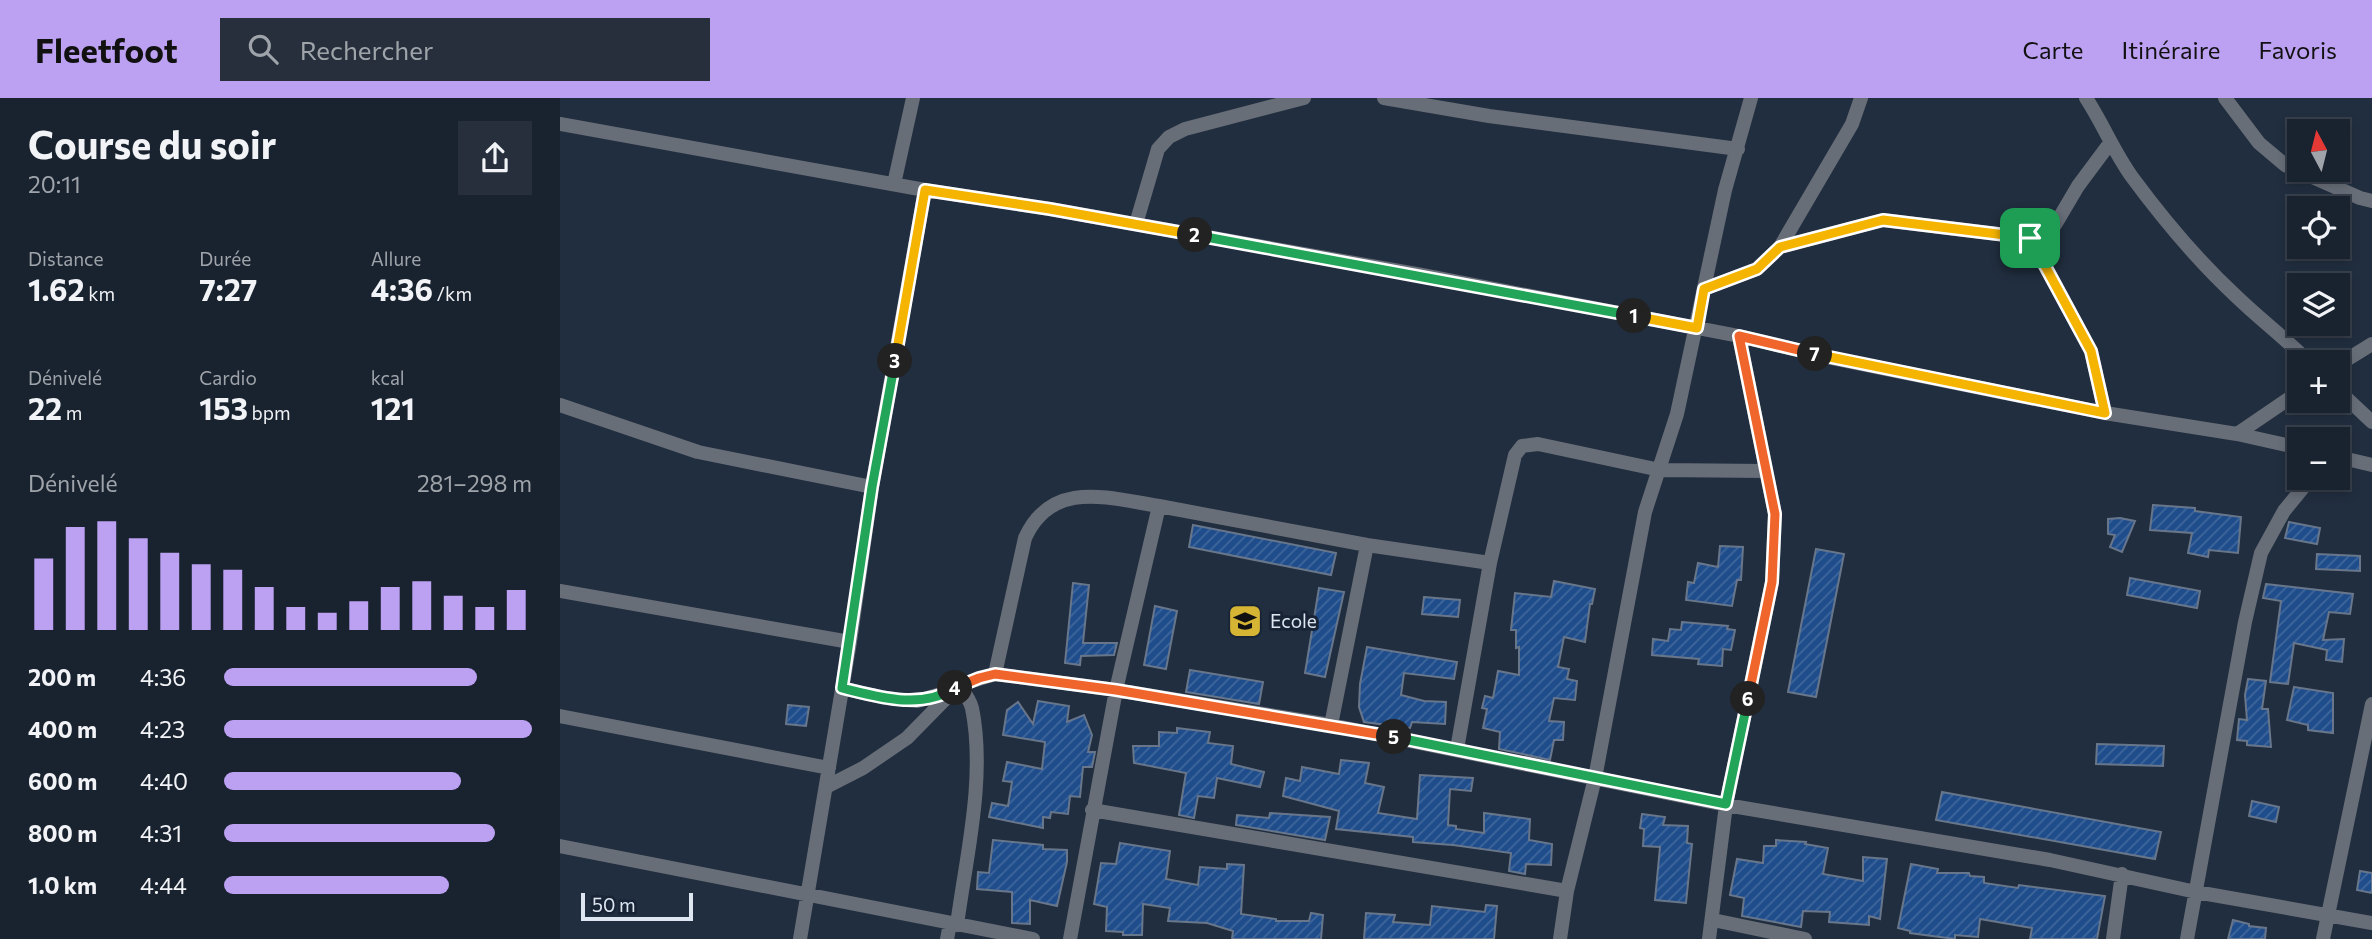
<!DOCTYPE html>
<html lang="fr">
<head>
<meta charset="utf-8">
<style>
  :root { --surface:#19222f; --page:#262f3b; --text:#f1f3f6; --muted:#9fa4aa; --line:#373f4b; --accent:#bca0f2 }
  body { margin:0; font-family:Commissioner,sans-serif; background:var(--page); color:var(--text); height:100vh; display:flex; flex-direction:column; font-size:26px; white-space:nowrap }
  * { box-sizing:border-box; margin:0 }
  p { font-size:23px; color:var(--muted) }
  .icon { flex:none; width:38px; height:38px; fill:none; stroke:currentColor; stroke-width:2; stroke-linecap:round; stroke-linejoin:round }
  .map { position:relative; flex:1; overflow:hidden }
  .drawer { display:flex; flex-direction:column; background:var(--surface); width:560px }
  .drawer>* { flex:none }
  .needle { width:46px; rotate:353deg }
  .controls { position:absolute; left:1727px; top:21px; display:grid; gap:14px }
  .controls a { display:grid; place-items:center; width:63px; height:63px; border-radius:0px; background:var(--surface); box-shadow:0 4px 10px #0003,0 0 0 2px var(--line); font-size:35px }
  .scale { position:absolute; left:21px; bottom:18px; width:112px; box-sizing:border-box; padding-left:7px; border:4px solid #dde6f1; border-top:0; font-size:19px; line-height:24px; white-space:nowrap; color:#dde6f1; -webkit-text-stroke:5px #182435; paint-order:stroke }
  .pin { position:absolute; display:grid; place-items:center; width:60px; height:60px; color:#fff; margin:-30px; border-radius:14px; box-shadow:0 4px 10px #0006 }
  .km { position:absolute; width:35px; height:35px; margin:-18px; border-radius:50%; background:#222; color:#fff; font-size:19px; line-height:35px; text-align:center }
  .round { display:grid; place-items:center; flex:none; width:74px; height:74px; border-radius:0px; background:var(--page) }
  .summary { display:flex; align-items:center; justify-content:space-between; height:119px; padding:0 28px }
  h1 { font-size:38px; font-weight:700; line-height:52px }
  .figures { display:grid; grid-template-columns:repeat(3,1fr); gap:10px; height:119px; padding:7px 28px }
  .figures div { display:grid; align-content:center }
  .figures b { font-size:30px; font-weight:700 }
  .figures small { font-size:19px; font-weight:400 }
  .figures p { font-size:19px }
  .chart { height:196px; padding:14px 28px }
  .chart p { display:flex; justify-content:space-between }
  .chart svg { width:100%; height:126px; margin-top:7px; stroke:var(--accent); stroke-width:6 }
  ul { padding:0 28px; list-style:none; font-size:23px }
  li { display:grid; grid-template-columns:112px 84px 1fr; align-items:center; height:52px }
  li i { height:18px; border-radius:9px; background:var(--accent) }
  header { display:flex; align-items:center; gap:42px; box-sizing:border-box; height:98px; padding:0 35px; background:var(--accent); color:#111 }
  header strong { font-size:33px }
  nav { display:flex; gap:38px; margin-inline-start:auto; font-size:24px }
  .search { width:490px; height:63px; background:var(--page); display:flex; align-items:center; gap:18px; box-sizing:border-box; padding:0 24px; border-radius:0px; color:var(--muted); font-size:26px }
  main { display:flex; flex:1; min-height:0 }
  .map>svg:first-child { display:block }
  .building { fill:url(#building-hatch); stroke:#68768b; stroke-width:2 }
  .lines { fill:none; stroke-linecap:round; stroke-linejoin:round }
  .minor { stroke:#686e78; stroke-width:14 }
  .split-1-casing { stroke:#fff; stroke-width:14 }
  .split-2-casing { stroke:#fff; stroke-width:14 }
  .split-3-casing { stroke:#fff; stroke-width:14 }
  .split-4-casing { stroke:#fff; stroke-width:14 }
  .split-5-casing { stroke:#fff; stroke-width:14 }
  .split-6-casing { stroke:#fff; stroke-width:14 }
  .split-7-casing { stroke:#fff; stroke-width:14 }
  .split-8-casing { stroke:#fff; stroke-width:14 }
  .split-1 { stroke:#f5b400; stroke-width:9 }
  .split-2 { stroke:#22a559; stroke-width:9 }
  .split-3 { stroke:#f5b400; stroke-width:9 }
  .split-4 { stroke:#22a559; stroke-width:9 }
  .split-5 { stroke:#f0652b; stroke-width:9 }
  .split-6 { stroke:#22a559; stroke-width:9 }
  .split-7 { stroke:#f0652b; stroke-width:9 }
  .split-8 { stroke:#f5b400; stroke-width:9 }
  .labels { text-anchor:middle; stroke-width:6; stroke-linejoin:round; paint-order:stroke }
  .poi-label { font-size:19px; fill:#dde6f1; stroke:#182435; text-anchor:start }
</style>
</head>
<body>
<header>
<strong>Fleetfoot</strong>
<div class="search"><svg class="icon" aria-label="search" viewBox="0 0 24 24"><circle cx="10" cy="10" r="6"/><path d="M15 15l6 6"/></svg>Rechercher</div>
<nav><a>Carte</a><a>Itinéraire</a><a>Favoris</a></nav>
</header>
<main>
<section class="drawer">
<div class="summary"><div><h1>Course du soir</h1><p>20:11</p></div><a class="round"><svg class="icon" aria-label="share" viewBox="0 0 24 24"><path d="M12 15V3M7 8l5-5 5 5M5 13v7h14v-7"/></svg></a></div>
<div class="figures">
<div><p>Distance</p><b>1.62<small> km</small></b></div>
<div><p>Durée</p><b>7:27</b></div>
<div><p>Allure</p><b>4:36<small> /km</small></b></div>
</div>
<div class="figures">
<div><p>Dénivelé</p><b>22<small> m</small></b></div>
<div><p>Cardio</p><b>153<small> bpm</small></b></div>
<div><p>kcal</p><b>121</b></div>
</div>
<div class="chart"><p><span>Dénivelé</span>281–298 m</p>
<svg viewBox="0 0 160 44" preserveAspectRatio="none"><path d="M5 44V19M15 44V8M25 44V6M35 44V12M45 44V17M55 44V21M65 44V23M75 44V29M85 44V36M95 44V38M105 44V34M115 44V29M125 44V27M135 44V32M145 44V36M155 44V30"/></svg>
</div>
<ul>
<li><b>200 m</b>4:36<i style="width:82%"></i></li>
<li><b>400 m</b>4:23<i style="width:100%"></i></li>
<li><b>600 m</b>4:40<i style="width:77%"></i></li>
<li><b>800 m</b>4:31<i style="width:88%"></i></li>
<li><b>1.0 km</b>4:44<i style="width:73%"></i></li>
</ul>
</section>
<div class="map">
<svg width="1812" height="841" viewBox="0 0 1812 841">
  <defs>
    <pattern id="building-hatch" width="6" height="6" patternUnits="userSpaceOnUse" patternTransform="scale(1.75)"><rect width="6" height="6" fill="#1f4d8b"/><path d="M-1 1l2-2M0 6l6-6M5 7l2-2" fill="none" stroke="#3f679c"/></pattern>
  </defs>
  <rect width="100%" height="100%" fill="#212e3f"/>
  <path class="building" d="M1593,407L1635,410V413L1681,419L1678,455L1649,452L1648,459L1628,455L1632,435L1590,432Z
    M1560,420L1575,423L1562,454L1550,449L1555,437L1548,436V421Z
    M1729,424L1760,430L1757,446L1725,440Z
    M633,427L776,455L771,477L629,449Z
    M1160,448L1183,449L1181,482H1177L1172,508L1126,502L1128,484L1134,485L1138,465L1158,469Z
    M1256,451L1284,456L1256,599L1228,594Z
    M1757,456L1800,458V473L1756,471Z
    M1570,480L1640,493L1637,510L1567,497Z
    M994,483L1035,491L1032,506H1030L1025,544L1004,539L998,569L1009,571L1007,581L1017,583L1015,602L994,600L989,623L1004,624L1003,642H994L990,662L939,651L940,634L923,630L927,611L922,610L925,598L933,600L938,573L959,577V549L956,550V532H951L955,495L991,499Z
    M513,485L529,487L523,545H557L554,557L521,558L520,567L505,565Z
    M1706,486L1793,496L1790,516L1769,514L1763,542L1784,541L1782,564L1766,562L1767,552L1734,545L1728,586L1710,584L1721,503L1703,500Z
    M759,490L784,494L765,579L745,575Z
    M864,499L900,502L898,519L862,516Z
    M595,508L617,513L606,571L584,567Z
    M1122,524L1168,528L1167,531L1175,532L1171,552L1163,551L1162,568L1138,566L1139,561L1092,557L1093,541L1108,543L1110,531L1121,532Z
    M807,549L897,564L894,581L844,575L841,597L864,603L886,604L885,626L852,624L850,630L804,624L799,609L800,586Z
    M630,572L703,584L699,606L626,594Z
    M1688,581L1706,583L1702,611H1708L1711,649L1687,647V643L1677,642L1679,621L1687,622L1685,597Z
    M1734,589L1773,595V635L1748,632V627L1727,622Z
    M478,603L509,608L507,624L524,617L532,637L528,654H535L532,669H523L520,699L510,698L508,716L491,714L490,720L483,719V730L429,719L432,705L448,708L452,684L443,683L447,664L482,671L485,644L443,637L447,612L458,604L473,626Z
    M228,607L249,609L246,628L226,626Z
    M617,630L650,634L648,645L673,648L671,666L704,674L700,689L657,680L654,700L638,698L634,720L619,717L626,675L574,665L573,648H599V634L617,635Z
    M1537,646L1604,648L1603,668L1536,666Z
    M781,662L809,665L805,685L824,689L818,715L857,721L860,677L913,680L911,693L890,691L888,727L896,728V731L924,735V715L970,721L969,742L992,746L991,767L966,766L965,776L949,773L951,755L893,747L853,744V739L776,731L779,713L723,698L726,680L740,683L742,669L779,676Z
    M1382,694L1601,734L1595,761L1376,722Z
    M1692,703L1719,709L1716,724L1689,718Z
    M710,715L770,719L765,742L676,727L677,717L709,720Z
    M1082,716L1105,719L1103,727L1128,728L1127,745L1132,746L1126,805L1095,802L1100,749L1083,748L1084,731L1080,730Z
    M433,742L483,747V751L507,752V764L497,808L470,802V826L452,825V794L417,791L418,774L429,775Z
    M1216,742L1246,744L1245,746L1268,750L1263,776L1303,783V759L1327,761L1320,821L1309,818V827L1269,824L1270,814L1243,813L1241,829L1182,818L1184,800L1170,797L1177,761L1203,765L1204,748H1216Z
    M560,745L610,753L606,781L638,787L640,769L667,771V766L684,767L681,816L716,821V823H749L751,815L763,817L761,841H672L673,833L647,825L608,823L610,810L583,806L582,837H563V834L546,833L547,809L534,806L541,765L556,766Z
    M1351,766L1378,771L1377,775H1409L1410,778L1424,779V785L1458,790L1459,787L1545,798L1537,841H1470L1472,830L1420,821L1418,839L1395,837V841L1350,835V833L1338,830Z
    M1800,773L1812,775V795L1797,792Z
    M926,807L937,808L934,841H804L806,815L835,817L833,824L870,827L872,808L925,814Z
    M1673,822L1689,826V828L1706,830L1705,841H1668Z"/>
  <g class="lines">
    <path class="minor" d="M824,0L929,18L1178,51
      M1526,0C1543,26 1554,54 1572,79C1603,121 1639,164 1678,200C1701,222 1726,241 1749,264
      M1665,0L1699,45L1725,67L1800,100L1812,103
      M0,26L365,92L490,111L862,177L1179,238L1271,260L1545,315L1677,336L1740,350
      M334,86L353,0
      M576,126L598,51L609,39L625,31L744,0
      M1220,149L1323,122L1470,140
      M1144,191L1197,171L1220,149L1292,26L1301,0
      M1778,267L1812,246
      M1778,292L1812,324
      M0,307L138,354L312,389
      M1545,315L1531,253L1470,140L1495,127L1518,88L1550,45
      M1677,336L1740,293
      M1778,359L1812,367
      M0,493L290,544
      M435,576L465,440C492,381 548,400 599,408
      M282,590L325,600L357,603L391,593
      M0,618L269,670
      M771,627L807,447
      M897,651L930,465L955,357L962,348L978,346L1100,372L1206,373
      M266,689L303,670L347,640L399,587L435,576L556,592L771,627L1166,707L1490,762L1636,794L1812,825
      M532,712L1007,793
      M0,748L473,841
      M1153,822L1245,841
      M397,827C406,759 426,679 412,610C410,602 404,594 399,587
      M240,841L290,544L312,389L365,92
      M387,841L390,826
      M510,841L556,592L599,408L807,447L930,465
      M1000,841L1007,793L1035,680L1085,414L1117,316L1165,92L1191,0
      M1149,841L1166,707L1212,484L1215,416L1179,238
      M1553,841L1562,776
      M1627,841L1685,524L1701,455L1724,413L1751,380
      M1763,841L1812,606"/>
  </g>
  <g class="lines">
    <g class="split-1-casing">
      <path id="split-1" d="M1074,218L1137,230L1144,191L1197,171L1220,149L1323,122L1470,140"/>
    </g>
    <g class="split-2-casing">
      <path id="split-2" d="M635,137L1074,218"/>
    </g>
    <g class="split-3-casing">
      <path id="split-3" d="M335,263L365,92L490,111L635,137"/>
    </g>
    <g class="split-4-casing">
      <path id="split-4" d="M335,263L312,389L282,590C319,599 360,612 395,590"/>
    </g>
    <g class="split-5-casing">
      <path id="split-5" d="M395,590L419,580L435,576L556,592L834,639"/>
    </g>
    <g class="split-6-casing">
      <path id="split-6" d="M834,639L1166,706L1188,601"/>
    </g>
    <g class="split-7-casing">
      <path id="split-7" d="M1188,601L1212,484L1215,416L1179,238L1255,256"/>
    </g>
    <g class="split-8-casing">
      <path id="split-8" d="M1255,256L1545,315L1531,253L1470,140"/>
    </g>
    <use href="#split-1" class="split-1"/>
    <use href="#split-2" class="split-2"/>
    <use href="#split-3" class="split-3"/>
    <use href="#split-4" class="split-4"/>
    <use href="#split-5" class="split-5"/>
    <use href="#split-6" class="split-6"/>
    <use href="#split-7" class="split-7"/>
    <use href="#split-8" class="split-8"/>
  </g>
  <defs>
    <g id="school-square" transform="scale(1.75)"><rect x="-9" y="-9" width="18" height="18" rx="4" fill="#d6b534" stroke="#182435"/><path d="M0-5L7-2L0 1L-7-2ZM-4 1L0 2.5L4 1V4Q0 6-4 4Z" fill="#111"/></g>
  </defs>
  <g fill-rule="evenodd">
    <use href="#school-square" x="685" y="523"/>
  </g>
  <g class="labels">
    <g class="poi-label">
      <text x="710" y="530">Ecole</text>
    </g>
  </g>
</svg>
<div class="controls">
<a><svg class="needle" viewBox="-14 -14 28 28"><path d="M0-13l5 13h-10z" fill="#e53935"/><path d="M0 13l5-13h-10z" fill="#9fa4aa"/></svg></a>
<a><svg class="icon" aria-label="locate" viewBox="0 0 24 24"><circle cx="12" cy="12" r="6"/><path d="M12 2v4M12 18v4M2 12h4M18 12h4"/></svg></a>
<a><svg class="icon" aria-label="layers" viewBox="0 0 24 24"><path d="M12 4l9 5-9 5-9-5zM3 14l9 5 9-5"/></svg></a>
<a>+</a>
<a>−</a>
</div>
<div class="scale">50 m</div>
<div class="pin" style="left:1470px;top:140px;background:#1e9e55"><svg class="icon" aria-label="arrive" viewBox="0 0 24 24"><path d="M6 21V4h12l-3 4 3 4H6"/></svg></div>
<b class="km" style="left:1074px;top:218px">1</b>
<b class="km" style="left:635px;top:137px">2</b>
<b class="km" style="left:335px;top:263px">3</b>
<b class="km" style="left:395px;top:590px">4</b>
<b class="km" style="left:834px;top:639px">5</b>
<b class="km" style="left:1188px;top:601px">6</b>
<b class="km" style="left:1255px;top:256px">7</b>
</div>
</main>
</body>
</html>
